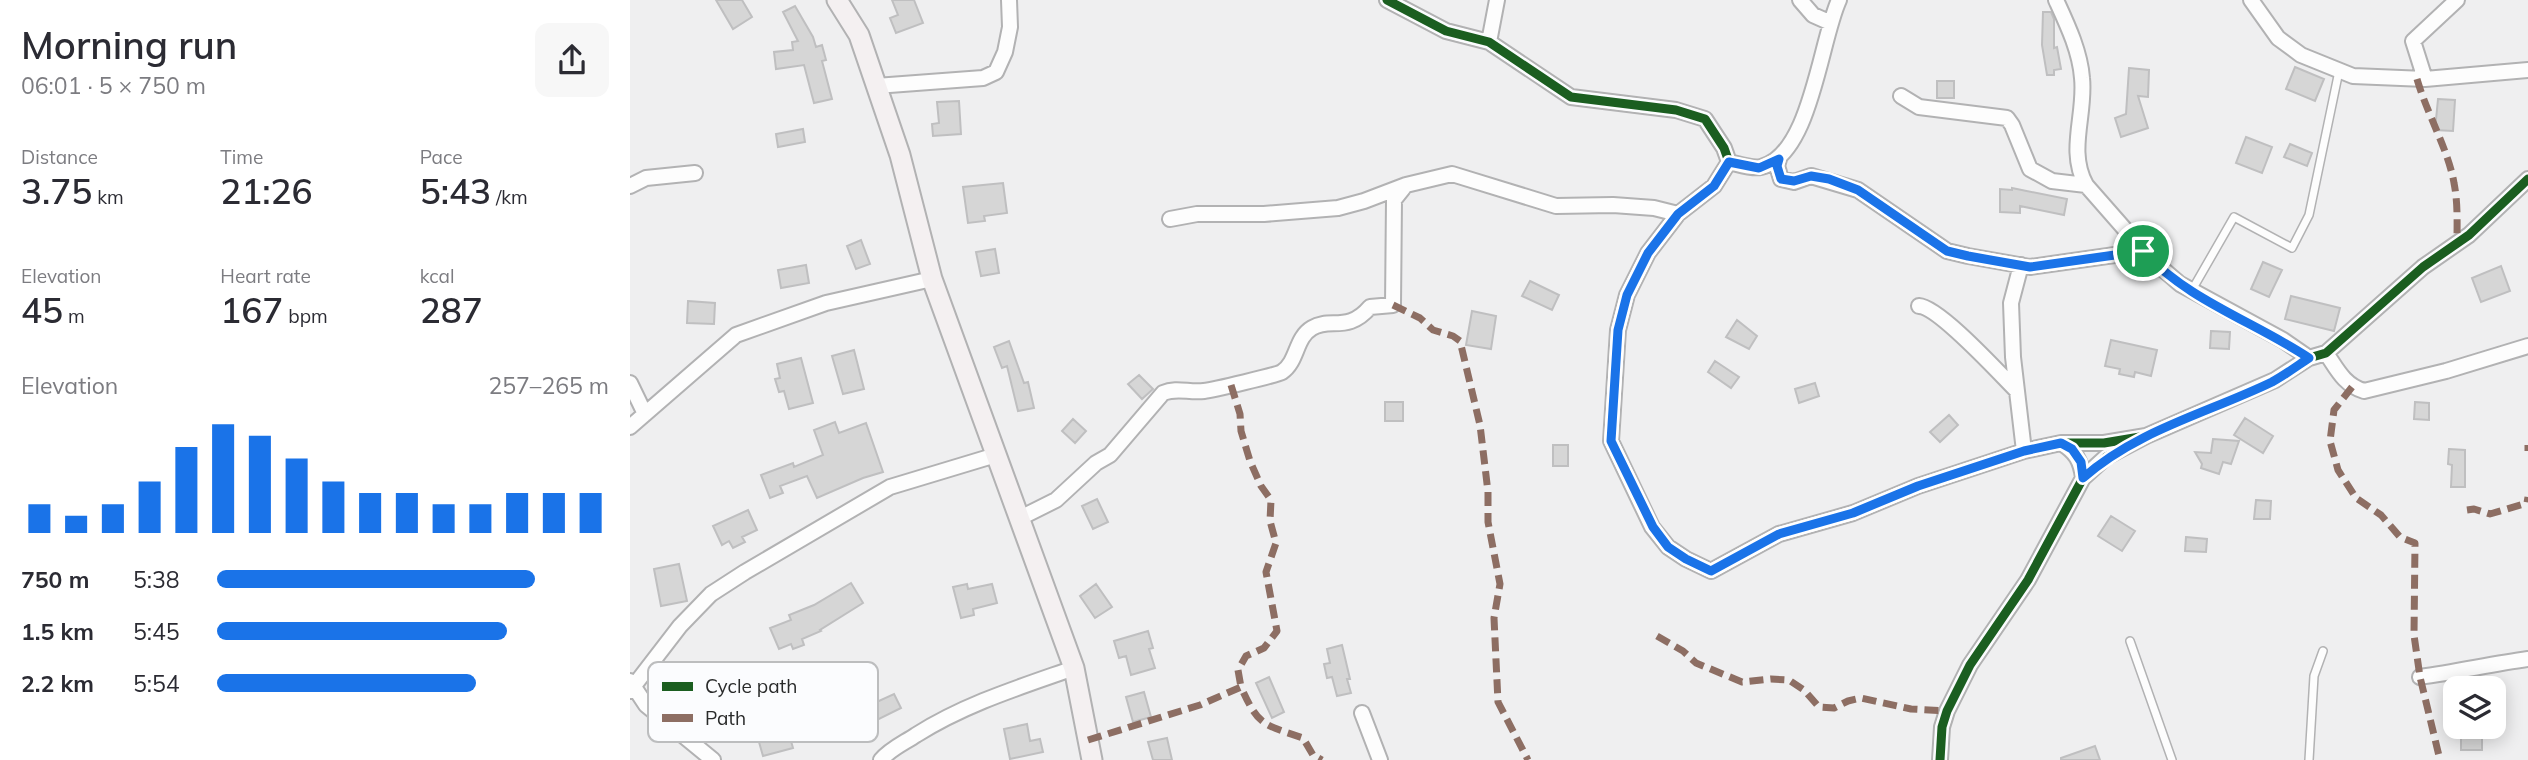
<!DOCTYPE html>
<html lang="en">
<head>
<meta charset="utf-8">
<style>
  :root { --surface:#fff; --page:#f7f7f7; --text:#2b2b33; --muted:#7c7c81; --accent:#1a73e8 }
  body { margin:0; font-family:Mulish,sans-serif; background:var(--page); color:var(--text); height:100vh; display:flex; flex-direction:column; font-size:26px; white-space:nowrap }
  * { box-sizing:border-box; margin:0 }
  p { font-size:23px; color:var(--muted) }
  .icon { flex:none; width:38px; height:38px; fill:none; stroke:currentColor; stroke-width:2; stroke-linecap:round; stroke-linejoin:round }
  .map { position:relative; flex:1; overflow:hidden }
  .drawer { display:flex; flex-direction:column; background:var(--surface); width:630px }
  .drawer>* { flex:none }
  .fabs { position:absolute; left:1813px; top:676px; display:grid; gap:14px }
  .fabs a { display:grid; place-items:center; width:63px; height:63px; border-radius:14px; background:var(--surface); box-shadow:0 4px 18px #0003; font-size:35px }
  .pin { position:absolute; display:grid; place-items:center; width:60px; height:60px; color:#fff; margin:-30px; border:4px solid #fff; border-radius:50%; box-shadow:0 2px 7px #0007 }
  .round { display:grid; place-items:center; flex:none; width:74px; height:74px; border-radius:14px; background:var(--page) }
  .headline { display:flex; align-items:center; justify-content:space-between; height:119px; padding:0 21px }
  h1 { font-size:38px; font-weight:600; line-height:52px }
  .figures { display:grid; grid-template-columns:repeat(3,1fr); gap:10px; height:119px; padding:7px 21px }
  .figures div { display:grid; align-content:center }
  .figures b { font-size:35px; font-weight:600 }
  .figures small { font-size:19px; font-weight:400 }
  .figures p { font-size:19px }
  .chart { height:196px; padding:14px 21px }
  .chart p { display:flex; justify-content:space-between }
  .chart svg { width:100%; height:126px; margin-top:7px; stroke:var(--accent); stroke-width:6 }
  ul { padding:0 21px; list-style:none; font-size:23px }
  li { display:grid; grid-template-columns:112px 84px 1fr; align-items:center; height:52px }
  li i { height:18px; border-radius:9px; background:var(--accent) }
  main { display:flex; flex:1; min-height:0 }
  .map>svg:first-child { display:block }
  .building { fill:#d6d6d6; stroke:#bfbfc0; stroke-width:2 }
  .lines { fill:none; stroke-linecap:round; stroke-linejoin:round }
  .lane-casing { stroke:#b2b2b3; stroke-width:10 }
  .street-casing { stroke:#b2b2b3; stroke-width:18 }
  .secondary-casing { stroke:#b2b2b3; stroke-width:23 }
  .lane { stroke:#fdfdfd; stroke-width:7 }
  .street { stroke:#fdfdfd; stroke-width:14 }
  .secondary { stroke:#f4f0f1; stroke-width:19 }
  .quiet { stroke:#8d6e63; stroke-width:7; stroke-dasharray:14 7; stroke-linecap:butt }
  .cycleway-casing { stroke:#fbfcfe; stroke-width:13 }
  .cycleway { stroke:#1b5e20; stroke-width:9 }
  .route-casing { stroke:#fff; stroke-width:14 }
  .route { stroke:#1a73e8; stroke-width:9 }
  .key { fill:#fbfcfe; stroke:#bcbdbe; stroke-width:2 }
  .key-label { font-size:19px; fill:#292a2a }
</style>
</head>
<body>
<main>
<section class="drawer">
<div class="headline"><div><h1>Morning run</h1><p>06:01 · 5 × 750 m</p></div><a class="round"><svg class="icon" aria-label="share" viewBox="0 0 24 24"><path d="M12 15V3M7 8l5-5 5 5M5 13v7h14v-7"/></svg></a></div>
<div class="figures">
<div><p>Distance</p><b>3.75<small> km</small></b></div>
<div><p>Time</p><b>21:26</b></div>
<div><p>Pace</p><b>5:43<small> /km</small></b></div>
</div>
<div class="figures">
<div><p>Elevation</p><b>45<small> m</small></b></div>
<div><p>Heart rate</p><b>167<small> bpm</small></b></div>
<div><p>kcal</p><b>287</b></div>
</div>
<div class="chart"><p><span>Elevation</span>257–265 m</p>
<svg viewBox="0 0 160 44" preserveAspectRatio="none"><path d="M5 44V34M15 44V38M25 44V34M35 44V26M45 44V14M55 44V6M65 44V10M75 44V18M85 44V26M95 44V30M105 44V30M115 44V34M125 44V34M135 44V30M145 44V30M155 44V30"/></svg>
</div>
<ul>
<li><b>750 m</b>5:38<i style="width:81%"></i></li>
<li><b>1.5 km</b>5:45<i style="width:74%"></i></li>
<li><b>2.2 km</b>5:54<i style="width:66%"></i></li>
</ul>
</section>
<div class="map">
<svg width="1898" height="760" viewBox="0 0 1898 760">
  <rect width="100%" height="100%" fill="#efeff0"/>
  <path class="building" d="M86,0H112L122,17L103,29Z
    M262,0H284L293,23L266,33L260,18L268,15Z
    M165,6L183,37L186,47L192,45L196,60L192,61L202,99L184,103L174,65L146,69L144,52L163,50L162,42L168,41L153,12Z
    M1413,12H1421L1424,19V48L1427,47L1431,69L1424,70V75H1417L1412,45Z
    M1665,67L1694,79L1685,101L1656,89Z
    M1499,68L1519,70L1518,97L1508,96L1518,128L1491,137L1485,118L1496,114Z
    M1307,81H1324V98H1307Z
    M1808,99L1825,100L1823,131L1805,130Z
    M329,101L331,134L303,136L302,124L309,123L307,102Z
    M173,129L175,142L148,147L146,134Z
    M1616,137L1642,147L1632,173L1606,163Z
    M1660,144L1682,153L1677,166L1654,157Z
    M373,183L377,213L354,216L355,221L338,223L333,187Z
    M1382,188L1437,199L1434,215L1390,206V213L1370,212V189L1382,190Z
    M231,240L240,264L226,269L217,246Z
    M365,249L369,273L351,276L346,252Z
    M1633,262L1652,270L1639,297L1621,289Z
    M176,265L179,283L151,288L148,270Z
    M1871,266L1880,291L1851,302L1842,278Z
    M900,281L929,295L922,310L892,296Z
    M1661,296L1710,308L1704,331L1655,319Z
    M58,301L85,303L84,324L57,323Z
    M842,311L866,316L861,349L836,345Z
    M1107,320L1127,336L1119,349L1096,337Z
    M1581,331L1600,332L1599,349L1580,348Z
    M1481,340L1527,350L1521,376L1505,372L1504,377L1489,374L1490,369L1475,366Z
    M379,341L394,383L398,382L404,408L388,411L377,366L372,368L364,347Z
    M224,350L234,389L213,394L202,356Z
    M171,358L183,403L159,409L154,391L149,392L145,379L150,378L147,364Z
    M1085,361L1109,377L1101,388L1078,372Z
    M509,375L523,389L512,399L498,384Z
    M1185,383L1189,396L1169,403L1165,389Z
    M755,402H773V421H755Z
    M1785,402L1799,403V420L1784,419Z
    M1319,415L1328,425L1310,442L1300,432Z
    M1615,418L1643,436L1633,453L1604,435Z
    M443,419L456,431L445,443L432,431Z
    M205,422L209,433L236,423L253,472L233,478L187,498L177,476L150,486L153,493L140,498L131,475L163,463L164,467L193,455L184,430Z
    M1583,439L1609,441L1601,464L1593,462L1589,474L1571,468L1572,464L1565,452L1581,453Z
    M923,445H938V466H923Z
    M1819,449L1835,450V487H1821L1822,465L1818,464Z
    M467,499L478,522L463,529L452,506Z
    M1626,500L1641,501L1640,519H1624Z
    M118,510L127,530L112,537L115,542L103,548L99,541L92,545L83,526Z
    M1481,516L1505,531L1492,551L1468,536Z
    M1556,537L1577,539L1576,552L1555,551Z
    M49,564L57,601L31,606L24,569Z
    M221,583L233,603L190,630L191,631L172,639L174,645L163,649L161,644L149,649L140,628L161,620L159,615L184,605Z
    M337,584L338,589L362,584L367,603L343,609L344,615L331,618L323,587Z
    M466,584L482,607L465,618L450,596Z
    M518,631L523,648L519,649L525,668L501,675L496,656L489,658L484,641Z
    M712,645L720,679H717L721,693L707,696L702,677L697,678L694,664L700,663L697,649Z
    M639,677L654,712L642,718L626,683Z
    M514,692L521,717L503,722L496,697Z
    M264,694L271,708L247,720L240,705Z
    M397,724L400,741L410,739L413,752L380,759L374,729Z
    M1831,726H1852V750H1831Z
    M159,734L163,748L133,756L129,742Z
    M537,738L542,760H523L518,742Z
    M1465,746L1470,760H1431V758Z"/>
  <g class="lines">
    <g class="lane-casing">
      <path id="lane" d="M1562,290L1604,217L1662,248L1679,215L1709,71
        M1500,641L1542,760
        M1679,760L1684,676L1693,651"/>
    </g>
    <g class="street-casing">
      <path id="street" d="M757,0L816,31L859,42L941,97L1046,110L1075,119L1094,148L1099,162L1084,186L1048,214L1018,253L997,295L988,330L981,441L1022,527L1038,547L1056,559L1081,571L1149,534L1223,513L1288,486L1394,451L1431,443H1474L1516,436
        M1170,0L1183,15L1201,23
        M1426,0C1437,24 1450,51 1452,78C1456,114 1437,151 1456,185L1521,259L1550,284L1653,340L1679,358
        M1621,0L1648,38L1671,55L1723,76L1795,79L1898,70
        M859,42L867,0
        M1795,79L1783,41L1827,0
        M246,86L353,78L366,72L375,52L380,27L379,0
        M1271,96L1289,107L1377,118L1382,125L1400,169L1422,181L1456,185
        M1149,159L1147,166L1151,179L1164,182L1181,176L1228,190L1317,251L1338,256L1400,267L1513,251
        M1099,162C1108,164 1122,169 1131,167C1181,155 1190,41 1209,0
        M0,186L16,178L65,173
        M540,219L567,214H634L708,208L734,201L776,185L822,174L926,206L983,205L1024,208L1048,214
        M1391,265L1381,303L1383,357L1394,451
        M1289,306C1309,307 1370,374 1387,391
        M1696,353C1707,369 1714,385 1734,391L1816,371L1898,346
        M0,383L15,414
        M0,427L106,335L196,303L302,279
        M1431,443C1446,452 1451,461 1453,478
        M388,519L426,500L466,463L480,455L533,393C547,387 559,393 574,391C583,390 647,375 652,372C668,361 665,338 682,328C700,317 718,333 740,307L763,305L764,200L776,185
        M1790,677C1827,672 1862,664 1898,659
        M0,681L16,705L83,760
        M0,691L50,626L81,594L115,572L260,487L366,455
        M732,713L750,760
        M251,760C260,749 274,743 286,735C335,704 390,687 444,668
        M1310,760L1312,727L1317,711L1340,665L1398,580L1453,478L1476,457L1516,436L1645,380L1679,358L1696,353L1793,267L1839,235L1898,179"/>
    </g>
    <g class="secondary-casing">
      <path id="secondary" d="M207,0L229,35L270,155L302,279L444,668L462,760"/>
    </g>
    <use href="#lane" class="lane"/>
    <use href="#street" class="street"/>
    <use href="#secondary" class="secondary"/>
    <path class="quiet" d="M1787,79C1797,114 1818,149 1824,183C1828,203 1827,223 1827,243
      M763,305L790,318L803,330L823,336L830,341L850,425L858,492V522L870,584L864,618L868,702L898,760
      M601,385L610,414L611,431L620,461L631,486L641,500L640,521L646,543L636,572L647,631L634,648L616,656L608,670L611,687
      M1722,387L1704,410L1700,441L1708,470L1726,498L1751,515L1770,537L1785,543L1784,635L1790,677L1810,760
      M1898,445V451
      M1837,510L1844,509L1860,514L1897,503L1898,497
      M1027,636L1053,651L1066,663L1112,682L1141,679L1159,680L1174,690L1189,707L1204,708L1218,701L1231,698L1281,709L1317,711
      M458,740L570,705L611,687C629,727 633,724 673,738L683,755L692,760"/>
    <g class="cycleway-casing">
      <path id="cycleway" d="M757,0L816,31L859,42L941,97L1046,110L1075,119L1094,148L1099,162L1084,186L1048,214L1018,253L997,295L988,330L981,441L1022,527L1038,547L1056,559L1081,571L1149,534L1223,513L1288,486L1394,451L1431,443H1474L1516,436
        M1310,760L1312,727L1317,711L1340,665L1398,580L1453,478L1476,457L1516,436L1645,380L1679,358L1696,353L1793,267L1839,235L1898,179"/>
    </g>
    <use href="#cycleway" class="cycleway"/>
  </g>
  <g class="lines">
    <g class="route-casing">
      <path id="route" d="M1149,159L1147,166L1151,179L1164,181L1181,176L1199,179L1228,190L1317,251L1338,256L1400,267L1513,251C1557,300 1625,322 1679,358C1667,366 1655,375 1642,382C1578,413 1507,430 1453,478L1451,462L1442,449L1431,443L1394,451L1288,486L1223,513L1149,534L1081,571L1056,559L1038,547L1023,527L981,441L988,330L997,295L1018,253L1048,214L1084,186L1099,162L1129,168Z"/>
    </g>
    <use href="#route" class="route"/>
  </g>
  <rect x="18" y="662" width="230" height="80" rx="10" class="key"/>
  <rect x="32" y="682" width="31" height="9" fill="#1b5e20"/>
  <rect x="32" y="714" width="31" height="8" fill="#8d6e63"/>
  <g class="key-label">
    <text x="75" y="693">Cycle path</text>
    <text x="75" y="725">Path</text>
  </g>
</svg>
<div class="fabs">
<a><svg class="icon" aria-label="layers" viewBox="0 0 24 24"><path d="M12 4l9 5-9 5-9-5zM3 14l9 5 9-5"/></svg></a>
</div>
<div class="pin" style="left:1513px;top:251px;background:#1e9e55"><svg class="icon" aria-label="arrive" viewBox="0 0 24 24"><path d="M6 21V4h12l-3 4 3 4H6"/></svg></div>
</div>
</main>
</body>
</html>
